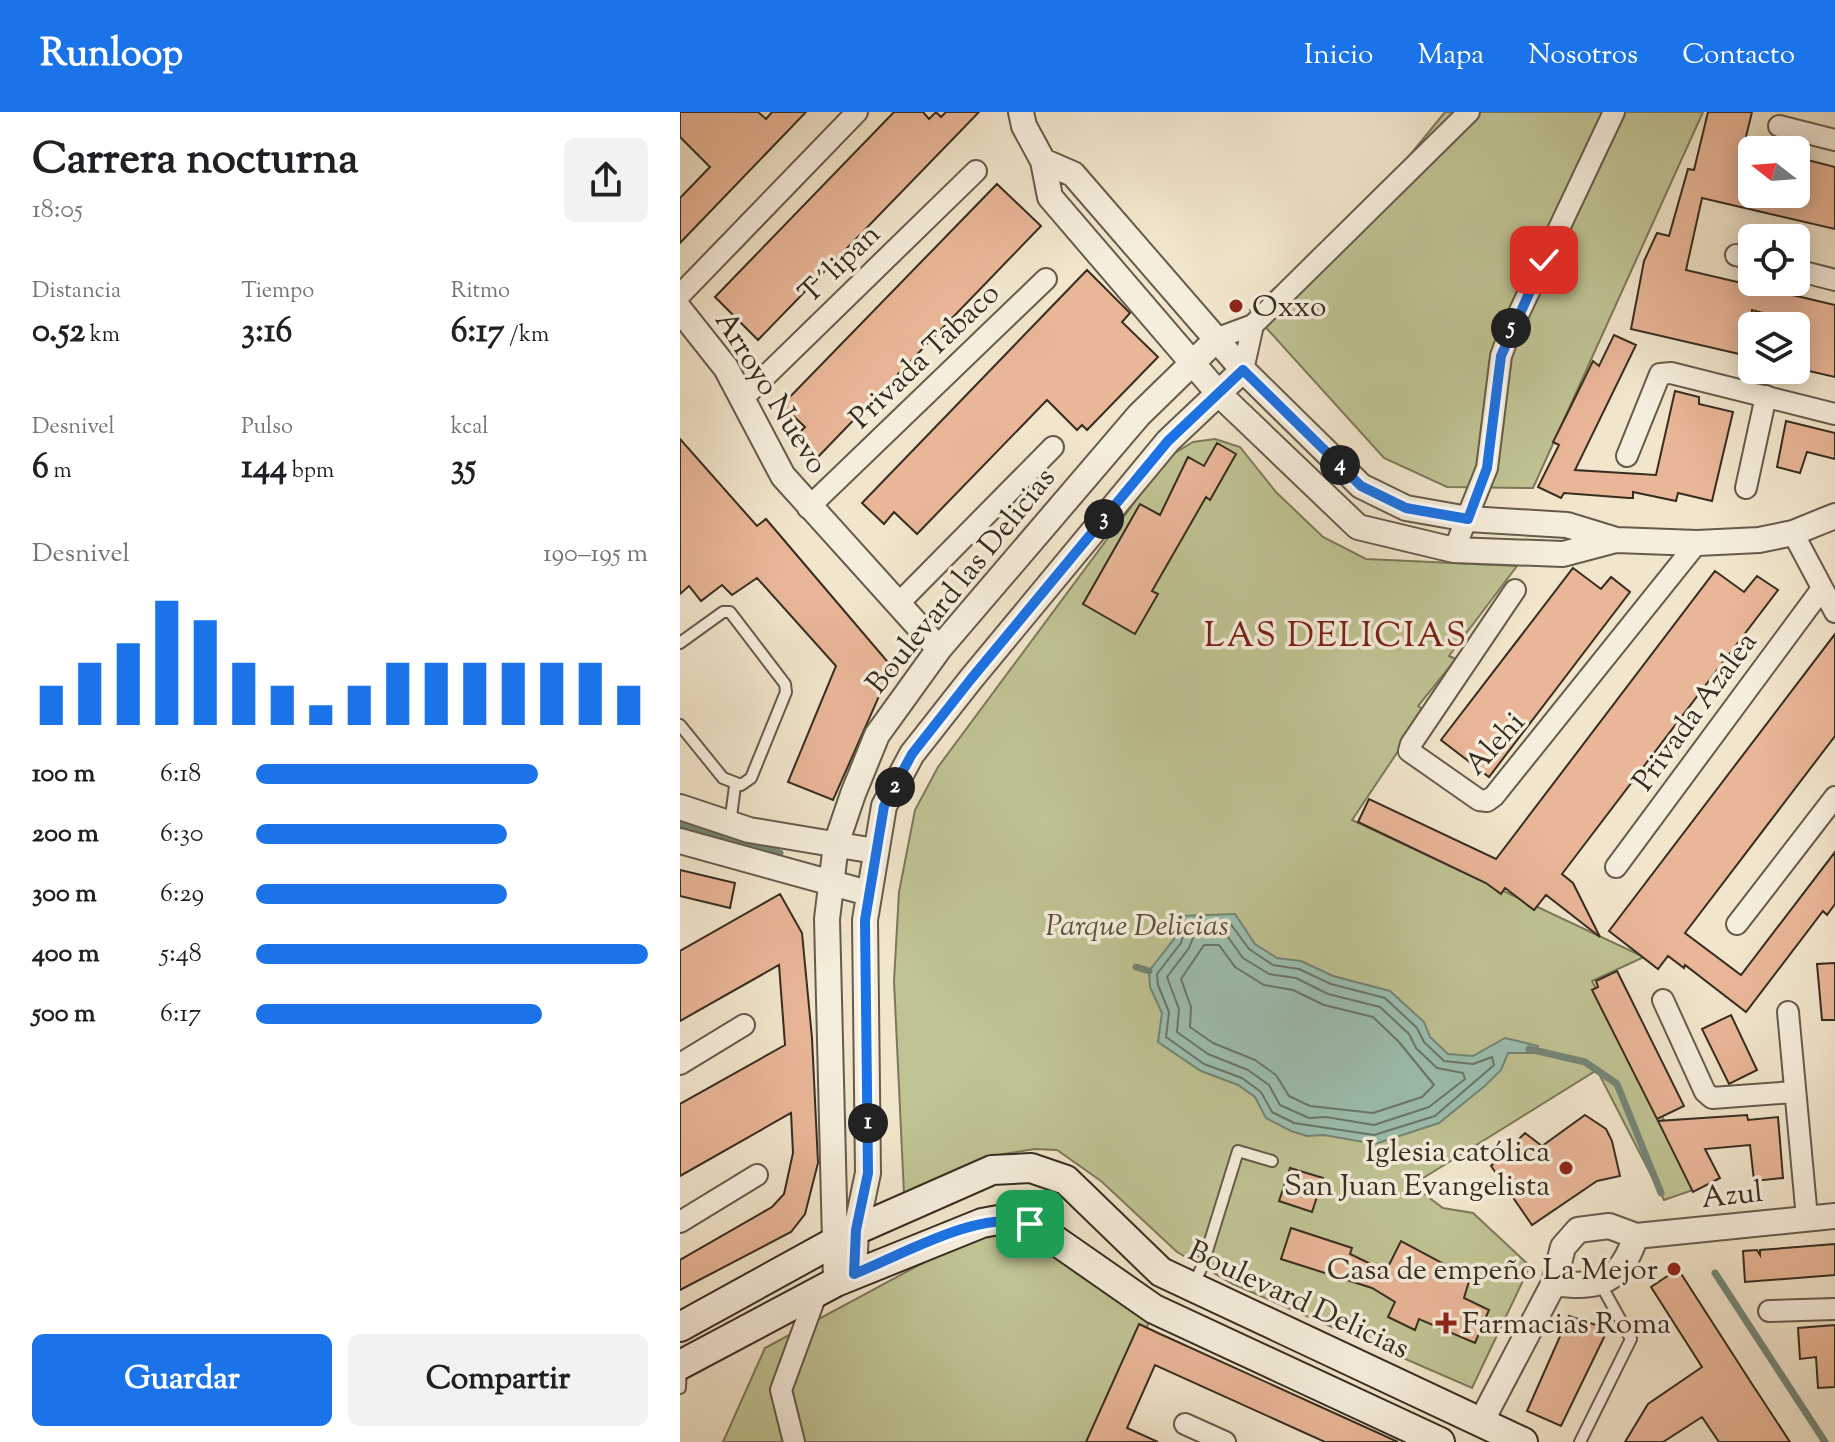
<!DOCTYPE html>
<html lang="es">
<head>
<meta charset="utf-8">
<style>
  :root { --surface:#fff; --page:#f2f2f2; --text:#202124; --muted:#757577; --accent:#1a73e8 }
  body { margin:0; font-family:"Sorts Mill Goudy",serif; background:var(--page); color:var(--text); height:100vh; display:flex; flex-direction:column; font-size:30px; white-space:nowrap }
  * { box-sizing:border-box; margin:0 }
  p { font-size:26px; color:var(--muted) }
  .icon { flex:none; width:44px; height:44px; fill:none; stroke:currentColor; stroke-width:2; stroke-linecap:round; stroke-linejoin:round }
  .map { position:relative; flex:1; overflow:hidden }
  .sheet { display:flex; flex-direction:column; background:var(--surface); width:680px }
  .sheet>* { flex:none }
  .needle { width:52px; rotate:287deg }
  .fabs { position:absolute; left:1058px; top:24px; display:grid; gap:16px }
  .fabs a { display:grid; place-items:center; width:72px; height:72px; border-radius:12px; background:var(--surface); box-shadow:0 4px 20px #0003; font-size:40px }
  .pin { position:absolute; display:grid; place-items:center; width:68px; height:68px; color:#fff; margin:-34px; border-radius:16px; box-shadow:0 4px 12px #0006 }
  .km { position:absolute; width:40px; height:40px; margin:-20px; border-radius:50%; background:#222; color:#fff; font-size:22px; line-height:40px; text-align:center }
  .round { display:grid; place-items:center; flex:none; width:84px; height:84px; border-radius:12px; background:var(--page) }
  .head { display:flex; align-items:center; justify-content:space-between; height:136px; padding:0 32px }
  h1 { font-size:44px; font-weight:800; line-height:60px }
  .metrics { display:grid; grid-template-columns:repeat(3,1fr); gap:12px; height:136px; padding:8px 32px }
  .metrics div { display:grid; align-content:center }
  .metrics b { font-size:34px; font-weight:800 }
  .metrics small { font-size:22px; font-weight:400 }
  .metrics p { font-size:22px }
  .chart { height:224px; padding:16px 32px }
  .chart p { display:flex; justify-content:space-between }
  .chart svg { width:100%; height:144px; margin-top:8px; stroke:var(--accent); stroke-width:6 }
  .button { display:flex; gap:16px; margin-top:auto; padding:16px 32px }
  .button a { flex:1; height:92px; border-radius:12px; background:var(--accent); color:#fff; font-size:32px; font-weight:800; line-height:92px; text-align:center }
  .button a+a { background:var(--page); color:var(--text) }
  ul { padding:0 32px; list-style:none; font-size:26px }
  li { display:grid; grid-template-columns:128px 96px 1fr; align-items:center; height:60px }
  li i { height:20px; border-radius:10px; background:var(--accent) }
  header { display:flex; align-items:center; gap:48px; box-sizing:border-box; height:112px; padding:0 40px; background:var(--accent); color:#fff }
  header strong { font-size:38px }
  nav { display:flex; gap:44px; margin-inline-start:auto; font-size:28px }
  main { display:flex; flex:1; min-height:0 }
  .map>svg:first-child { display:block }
  .green { fill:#c0c393; stroke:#7c785a; stroke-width:2 }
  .water { fill:#9cc0b1; stroke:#748577; stroke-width:2 }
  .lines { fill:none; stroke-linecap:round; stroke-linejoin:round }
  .shore { stroke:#6a7668; stroke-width:2 }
  .stream { stroke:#748577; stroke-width:7 }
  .building { fill:#e9b697; stroke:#372d20; stroke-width:2 }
  .service-casing { stroke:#665b4b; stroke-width:14 }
  .minor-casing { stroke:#665b4b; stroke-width:24 }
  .tertiary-casing { stroke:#665b4b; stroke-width:28 }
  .secondary-casing { stroke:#372d20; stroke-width:32 }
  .service { stroke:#f6eedd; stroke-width:10 }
  .minor { stroke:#f6eedd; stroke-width:20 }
  .tertiary { stroke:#f6eedd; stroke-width:24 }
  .secondary { stroke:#f6eedd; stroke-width:28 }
  .route-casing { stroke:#fff; stroke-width:16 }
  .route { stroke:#1a73e8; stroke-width:10 }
  .poi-dot { fill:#8f2418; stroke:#f6eedd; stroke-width:3 }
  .labels { text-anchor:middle; stroke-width:7; stroke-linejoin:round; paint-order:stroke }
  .street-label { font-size:30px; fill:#372d20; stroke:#f6eedd }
  .poi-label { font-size:30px; fill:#372d20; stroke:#f6eedd; text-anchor:start }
  .park-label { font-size:30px; font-style:italic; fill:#59523d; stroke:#f6eedd }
  .quarter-label { font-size:34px; letter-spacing:2px; fill:#7a1f14; stroke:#f6eedd }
</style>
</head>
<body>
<header>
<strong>Runloop</strong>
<nav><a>Inicio</a><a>Mapa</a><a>Nosotros</a><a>Contacto</a></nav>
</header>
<main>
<section class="sheet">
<div class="head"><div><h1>Carrera nocturna</h1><p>18:05</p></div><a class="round"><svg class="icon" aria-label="share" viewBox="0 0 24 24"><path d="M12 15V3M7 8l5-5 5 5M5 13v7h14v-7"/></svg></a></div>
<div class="metrics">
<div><p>Distancia</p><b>0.52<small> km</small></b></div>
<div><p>Tiempo</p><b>3:16</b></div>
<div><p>Ritmo</p><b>6:17<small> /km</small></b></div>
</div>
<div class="metrics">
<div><p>Desnivel</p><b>6<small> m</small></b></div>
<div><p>Pulso</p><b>144<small> bpm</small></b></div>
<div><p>kcal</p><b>35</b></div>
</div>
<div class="chart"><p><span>Desnivel</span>190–195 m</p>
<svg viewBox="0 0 160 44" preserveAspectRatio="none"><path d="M5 44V32M15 44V25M25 44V19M35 44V6M45 44V12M55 44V25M65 44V32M75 44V38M85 44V32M95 44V25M105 44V25M115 44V25M125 44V25M135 44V25M145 44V25M155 44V32"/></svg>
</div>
<ul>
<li><b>100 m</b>6:18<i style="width:72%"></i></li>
<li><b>200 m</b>6:30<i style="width:64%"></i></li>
<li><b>300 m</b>6:29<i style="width:64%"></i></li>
<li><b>400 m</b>5:48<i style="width:100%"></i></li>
<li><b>500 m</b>6:17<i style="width:73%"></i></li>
</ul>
<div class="button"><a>Guardar</a><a>Compartir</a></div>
</section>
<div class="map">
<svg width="1155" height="1330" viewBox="0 0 1155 1330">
  <rect width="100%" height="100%" fill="#f1e5cb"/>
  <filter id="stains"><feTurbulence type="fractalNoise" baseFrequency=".0025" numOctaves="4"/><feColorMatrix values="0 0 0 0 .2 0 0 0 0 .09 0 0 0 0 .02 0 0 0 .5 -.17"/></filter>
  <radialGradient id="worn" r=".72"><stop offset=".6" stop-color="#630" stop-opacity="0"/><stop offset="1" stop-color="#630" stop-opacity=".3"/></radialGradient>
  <path class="green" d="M765,0H1023L853,376L767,375L704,346L570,198L690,92Z
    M535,327L560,335L596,380L643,425L686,447L837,454L769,544L776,547L738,594L745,599L672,708L964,845L912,869L1019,1076L984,1088L917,958L732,1073L763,1096L793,1101L850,1154L792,1276L553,1172L497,1140L421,1069L377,1038L355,1037L317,1043L224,1082L214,869L219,780L235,698L258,655L488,345L513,330Z
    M330,1104L479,1189L413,1330H43L85,1236Z"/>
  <path class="water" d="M555,802L575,832L597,846L621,849L653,864L710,879L744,910L750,925L768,942L793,944L825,926L858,934L856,941H828L821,958L806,973L759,1011L695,1032L644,1023L627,1024L611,1019L586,1006L575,985L558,973L521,959L478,930L482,901L470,875L469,859L494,827L499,804Z"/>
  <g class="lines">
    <path class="shore" d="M550,811L569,837L593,853L619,857L651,872L705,886L737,916L744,930L764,949L793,952L812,945L814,953L755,1004L694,1023L614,1011L592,1000L581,980L562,966L524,952L486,925L489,900L478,873L477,862L501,831L507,811Z
      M515,821H545L563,846L589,862L616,866L648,882L700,895L729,922L736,936L757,956L783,961L785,967L749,995L694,1013L646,1005L629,1006L600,993L589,973L568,958L528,942L497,920L499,897L487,865L509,836Z
      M524,833H539L555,855L584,873L613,878L644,893L693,905L719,930L754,973L742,985L693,1001L630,994L609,984L596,963L575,948L533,931L510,915L511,895L501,867Z"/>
    <path class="stream" d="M0,712L100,741
      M456,855L469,859
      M849,937L905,950L937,972L981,1081
      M1035,1161L1145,1330"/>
  </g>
  <path class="building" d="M0,0H78L86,7L92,0H126L0,131V86L30,55L0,25Z
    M214,0H243L249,7L256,0L261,5L266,0H299L78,228L35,185Z
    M1028,0H1072L1064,33L1072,35V82H1116V45L1155,55V117L1022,86L1006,158L1155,193V265L1116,256V210L1072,198V245L951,217L964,149L977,121L989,124L1008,57L1014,58Z
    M317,72L361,114L136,347L115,325L125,315L102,293Z
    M407,158L450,201L442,210L478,245L407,318L402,313L397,318L367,288L237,422L214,400L204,412L182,391Z
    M934,223L956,233L895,358L976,363L995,279L1019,285V292L1053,300L1032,389L998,381L996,389L953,380V386H949L884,381L881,386L858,375L879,333L873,330L890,296L913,249L919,254Z
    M1106,309L1155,321V347L1127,340L1120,361L1097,355Z
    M0,327L77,414L86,407L212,555L153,688L108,670L156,554L77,466L52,483L42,473L21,489L9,474L0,482Z
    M537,331L556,342L530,388L526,385L472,479L478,482L455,522L403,492L460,392L480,403L508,345L524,354Z
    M893,456L921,477L931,465L950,480L809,665L761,628Z
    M1035,459L1064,480L1077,464L1098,478L882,762L893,771L920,825L866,783L854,798L825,776L821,782L806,771L678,710L689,687L816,747Z
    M1155,522V624L1005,821L1061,863L1155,740V792L1147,803L1143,799L1066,900L1005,853L1004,856L988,844L978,857L929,819Z
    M0,758L55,771L50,796L0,784Z
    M100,782L122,821L132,926L138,1051L125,1102L111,1120L0,1178V1148L92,1095L104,1082L113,1041L111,1001L0,1064V992L105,933L99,853L0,909V839Z
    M1155,851V908H1142L1137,852Z
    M937,859L1004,994L977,1007L912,878L918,875L916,869Z
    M1051,903L1077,958L1049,972L1022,917Z
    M905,1003L926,1017L932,1029L940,1064L917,1069L852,1113L811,1054L845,1021L862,1034Z
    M1067,1003L1068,1008L1098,1005L1103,1066L1074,1069L1070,1033L1025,1037L1040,1066L1013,1080L978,1009Z
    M610,1056L643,1066L632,1100L599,1089Z
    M611,1116L672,1136L670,1142L701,1157H707L721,1129L790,1166L784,1186L809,1198L795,1231L739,1207L735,1218L708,1205L715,1190L692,1176L601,1147Z
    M1155,1132V1163L1065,1170L1063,1139L1077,1138L1080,1143V1138Z
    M998,1157L1072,1272L1110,1330H1039L1022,1305L983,1330H945L968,1292L1022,1255L971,1175Z
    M889,1204L928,1217L881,1314L847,1299Z
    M459,1212L478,1221L718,1330H645L475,1253L447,1316L478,1330H406Z
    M1155,1213V1275L1138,1276L1136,1245L1120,1247L1118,1216Z"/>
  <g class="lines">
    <g class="service-casing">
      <path id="service" d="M0,531L43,500H50L105,572L106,580L71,666L61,673L43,666L0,613
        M50,712L55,674
        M514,1171L522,1155L558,1039L592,1049
        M0,1276L1,1254
        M900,1330L951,1227L920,1171"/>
    </g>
    <g class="minor-casing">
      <path id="minor" d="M1099,14L1155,28
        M1056,143L1072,147
        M1116,158L1155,168
        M0,183L177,0
        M573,213L789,0
        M538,226L573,213L563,258
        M63,286L296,59
        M947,344L980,262L991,261L1155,302
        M1066,376L1086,284
        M128,396L366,167
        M1113,421L1155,500
        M774,438L807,356L821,244L829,222L934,0
        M835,478L731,632L729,639L799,688L807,689L814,684L1017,431
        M219,491L373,335
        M936,755L1141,478
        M1057,812L1155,685
        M983,888L1025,980L1032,986L1113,980
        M1108,900L1127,1106
        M0,952L64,913
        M0,1110L77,1063
        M1089,1199L1155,1197
        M505,1312L545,1330
        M114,1330L101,1278L137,1180"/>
    </g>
    <g class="tertiary-casing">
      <path id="tertiary" d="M341,0L344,14L363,49L370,85L539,282L678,415L774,438L883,442L936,428
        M363,49L393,62L563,258L681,374L726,396L788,407L887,413L936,428L1017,431L1079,428L1113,421L1155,404
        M0,198L46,256L103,364L259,537
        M0,695L69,718L195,739
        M0,729L188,781
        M174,1162L176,1118L188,1061L185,808L204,694L232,642L291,567L488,329L563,258
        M156,1170L147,807L156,732L173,682L197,623L259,537L459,303L538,226
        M874,1171C920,1177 940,1171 956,1124
        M801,1310L874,1171L883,1135L898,1118L929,1114L956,1124L1155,1104"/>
    </g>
    <g class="secondary-casing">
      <path id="secondary" d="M0,1215L176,1118L312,1058L351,1056L386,1068L481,1160L843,1330
        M0,1253L156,1170L302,1111L329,1106L365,1121L474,1197L760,1330"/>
    </g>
    <use href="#service" class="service"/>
    <use href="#minor" class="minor"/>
    <use href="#tertiary" class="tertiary"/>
    <use href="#secondary" class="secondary"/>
  </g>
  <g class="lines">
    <g class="route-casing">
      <path id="route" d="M350,1112C299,1097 222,1143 174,1162L176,1118L188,1061L185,808L204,694L232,642L291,567L488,329L563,258L681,374L726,396L788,407L807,356L821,244L864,148"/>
    </g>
    <use href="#route" class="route"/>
  </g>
  <g class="poi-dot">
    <circle cx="556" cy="194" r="8"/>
    <circle cx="886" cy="1056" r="8"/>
    <circle cx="994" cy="1157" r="8"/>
    <path d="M762 1199h8v8h8v8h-8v8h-8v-8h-8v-8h8z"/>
  </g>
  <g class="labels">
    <g class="street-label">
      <text transform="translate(159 151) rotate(-44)" y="10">T´lipan</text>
      <text transform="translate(244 243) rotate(-44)" y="10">Privada Tabaco</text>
      <text transform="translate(92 280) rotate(58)" y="10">Arroyo Nuevo</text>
      <text transform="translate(280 468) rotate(-51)" y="10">Boulevard las Delicias</text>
      <text transform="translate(1014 599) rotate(-54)" y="10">Privada Azalea</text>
      <text transform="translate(814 631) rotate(-48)" y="10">Alehi</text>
      <text transform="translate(1052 1082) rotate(-6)" y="10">Azul</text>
      <text transform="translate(619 1187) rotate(25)" y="10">Boulevard Delicias</text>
    </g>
    <g class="poi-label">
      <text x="572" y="204">Oxxo</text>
      <text x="870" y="1049" text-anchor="end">Iglesia católica<tspan x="870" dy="34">San Juan Evangelista</tspan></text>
      <text x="978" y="1167" text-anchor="end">Casa de empeño La Mejor</text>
      <text x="782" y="1221">Farmacias Roma</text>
    </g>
    <g class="park-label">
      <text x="457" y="823">Parque Delicias</text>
    </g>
    <g class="quarter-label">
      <text x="656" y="534">LAS DELICIAS</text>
    </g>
  </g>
  <rect width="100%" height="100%" filter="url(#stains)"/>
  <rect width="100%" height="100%" fill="url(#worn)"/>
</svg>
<div class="fabs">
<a><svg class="needle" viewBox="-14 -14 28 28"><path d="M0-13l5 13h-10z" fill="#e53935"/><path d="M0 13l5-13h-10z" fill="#757577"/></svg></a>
<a><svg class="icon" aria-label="locate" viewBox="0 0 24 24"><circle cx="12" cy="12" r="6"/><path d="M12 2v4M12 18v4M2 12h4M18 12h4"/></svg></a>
<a><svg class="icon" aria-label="layers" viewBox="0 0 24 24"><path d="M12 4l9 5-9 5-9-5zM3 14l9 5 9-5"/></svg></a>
</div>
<div class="pin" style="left:350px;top:1112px;background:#1e9e55"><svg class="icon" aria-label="arrive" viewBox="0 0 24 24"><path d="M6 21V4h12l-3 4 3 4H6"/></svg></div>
<div class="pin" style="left:864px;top:148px;background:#d93025"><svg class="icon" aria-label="check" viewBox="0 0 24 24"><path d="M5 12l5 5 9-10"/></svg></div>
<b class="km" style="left:188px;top:1011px">1</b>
<b class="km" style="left:215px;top:675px">2</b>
<b class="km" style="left:424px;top:407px">3</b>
<b class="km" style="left:660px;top:353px">4</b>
<b class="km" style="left:831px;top:216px">5</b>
</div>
</main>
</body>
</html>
